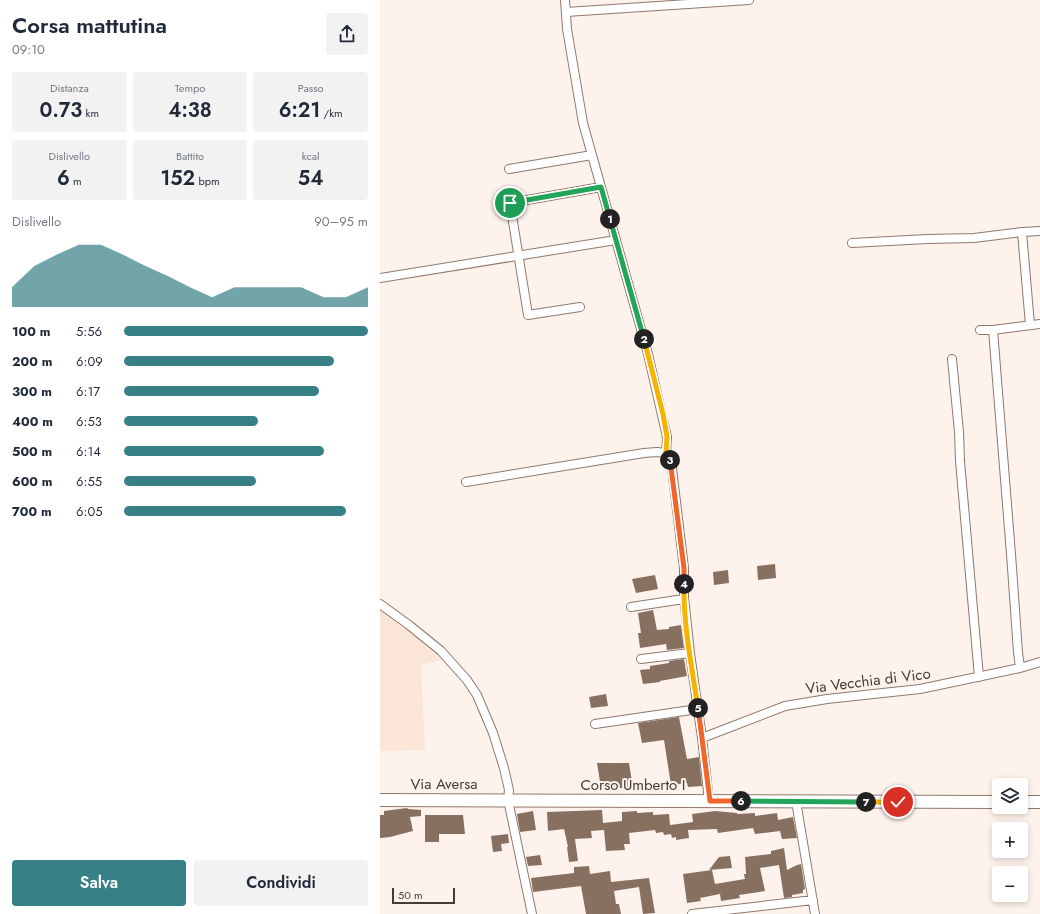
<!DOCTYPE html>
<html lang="it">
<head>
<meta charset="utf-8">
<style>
  :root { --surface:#fff; --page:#f2f2f3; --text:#1f2937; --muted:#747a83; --accent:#378085 }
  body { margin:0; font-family:Jost,sans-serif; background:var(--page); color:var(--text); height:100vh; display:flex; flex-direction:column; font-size:15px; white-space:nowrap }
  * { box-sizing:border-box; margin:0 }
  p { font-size:13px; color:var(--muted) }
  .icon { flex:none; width:22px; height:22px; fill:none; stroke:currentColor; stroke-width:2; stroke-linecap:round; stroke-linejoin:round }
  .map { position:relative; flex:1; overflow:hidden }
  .side { display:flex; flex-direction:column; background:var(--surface); width:380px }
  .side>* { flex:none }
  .controls { position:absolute; left:612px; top:778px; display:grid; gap:8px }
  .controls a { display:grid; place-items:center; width:36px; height:36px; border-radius:4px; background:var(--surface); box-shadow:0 2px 6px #0003; font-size:20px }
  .scale { position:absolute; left:12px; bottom:10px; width:63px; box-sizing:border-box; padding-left:4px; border:2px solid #453a34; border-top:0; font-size:11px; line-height:14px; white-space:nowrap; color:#453a34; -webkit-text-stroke:3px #fef3ec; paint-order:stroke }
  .pin { position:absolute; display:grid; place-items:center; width:34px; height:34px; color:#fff; margin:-17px; border:2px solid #fff; border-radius:50%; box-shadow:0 1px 4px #0007 }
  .km { position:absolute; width:20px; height:20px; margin:-10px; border-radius:50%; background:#222; color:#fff; font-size:11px; line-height:20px; text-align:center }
  .round { display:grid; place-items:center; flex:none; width:42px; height:42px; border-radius:4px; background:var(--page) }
  .headline { display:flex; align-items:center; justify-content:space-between; height:68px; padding:0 12px }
  h1 { font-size:22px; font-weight:600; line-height:30px }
  .figures { display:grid; grid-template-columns:repeat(3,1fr); gap:6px; height:68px; padding:4px 12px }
  .figures div { display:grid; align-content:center; border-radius:4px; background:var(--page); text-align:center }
  .figures b { font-size:20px; font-weight:600 }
  .figures small { font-size:11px; font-weight:400 }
  .figures p { font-size:11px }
  .chart { height:112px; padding:8px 12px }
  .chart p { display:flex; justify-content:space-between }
  .chart svg { width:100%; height:72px; margin-top:4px; fill:var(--accent); opacity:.7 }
  .button { display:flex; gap:8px; margin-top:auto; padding:8px 12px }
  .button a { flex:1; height:46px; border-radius:4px; background:var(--accent); color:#fff; font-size:16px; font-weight:600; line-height:46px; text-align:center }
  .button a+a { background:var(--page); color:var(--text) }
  ul { padding:0 12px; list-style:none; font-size:13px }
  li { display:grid; grid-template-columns:64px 48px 1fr; align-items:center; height:30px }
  li i { height:10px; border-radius:5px; background:var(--accent) }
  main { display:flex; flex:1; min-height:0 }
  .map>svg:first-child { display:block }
  .built { fill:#fbe5d9 }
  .building { fill:#887061 }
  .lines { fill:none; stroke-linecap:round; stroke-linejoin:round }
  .minor-casing { stroke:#91786a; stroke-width:10 }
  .secondary-casing { stroke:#91786a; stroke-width:14 }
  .minor { stroke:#fff; stroke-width:8 }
  .secondary { stroke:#fff; stroke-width:12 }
  .split-1-casing { stroke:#fff; stroke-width:8 }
  .split-2-casing { stroke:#fff; stroke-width:8 }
  .split-3-casing { stroke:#fff; stroke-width:8 }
  .split-4-casing { stroke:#fff; stroke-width:8 }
  .split-5-casing { stroke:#fff; stroke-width:8 }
  .split-6-casing { stroke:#fff; stroke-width:8 }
  .split-7-casing { stroke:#fff; stroke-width:8 }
  .split-8-casing { stroke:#fff; stroke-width:8 }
  .split-1 { stroke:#22a559; stroke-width:5 }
  .split-2 { stroke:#22a559; stroke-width:5 }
  .split-3 { stroke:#f5b400; stroke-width:5 }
  .split-4 { stroke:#f0652b; stroke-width:5 }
  .split-5 { stroke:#f5b400; stroke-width:5 }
  .split-6 { stroke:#f0652b; stroke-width:5 }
  .split-7 { stroke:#22a559; stroke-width:5 }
  .split-8 { stroke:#f5b400; stroke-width:5 }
  .labels { text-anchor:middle; stroke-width:4; stroke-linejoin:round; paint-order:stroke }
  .street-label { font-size:15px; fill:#453a34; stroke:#fef3ec }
</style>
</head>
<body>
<main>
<section class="side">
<div class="headline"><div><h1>Corsa mattutina</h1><p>09:10</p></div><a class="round"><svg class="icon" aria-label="share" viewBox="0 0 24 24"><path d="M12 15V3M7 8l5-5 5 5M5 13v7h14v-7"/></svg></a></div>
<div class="figures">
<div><p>Distanza</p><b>0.73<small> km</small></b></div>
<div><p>Tempo</p><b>4:38</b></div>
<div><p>Passo</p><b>6:21<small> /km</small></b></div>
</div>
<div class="figures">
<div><p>Dislivello</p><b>6<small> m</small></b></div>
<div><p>Battito</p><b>152<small> bpm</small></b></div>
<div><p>kcal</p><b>54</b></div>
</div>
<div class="chart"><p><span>Dislivello</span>90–95 m</p>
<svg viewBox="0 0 160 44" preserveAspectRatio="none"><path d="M0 44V32L10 19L20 12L30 6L40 6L50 12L60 19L70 25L80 32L90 38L100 32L110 32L120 32L130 32L140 38L150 38L160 32V44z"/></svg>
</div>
<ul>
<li><b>100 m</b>5:56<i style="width:100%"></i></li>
<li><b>200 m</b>6:09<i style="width:86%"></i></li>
<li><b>300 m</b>6:17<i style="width:80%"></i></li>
<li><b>400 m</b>6:53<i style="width:55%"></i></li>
<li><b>500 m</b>6:14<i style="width:82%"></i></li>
<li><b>600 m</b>6:55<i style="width:54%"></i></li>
<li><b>700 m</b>6:05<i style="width:91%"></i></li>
</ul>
<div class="button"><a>Salva</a><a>Condividi</a></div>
</section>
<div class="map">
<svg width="660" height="914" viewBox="0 0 660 914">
  <rect width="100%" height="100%" fill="#fef3ec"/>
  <path class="built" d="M0,611L24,627L62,660L41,665L45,750L0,751Z"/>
  <path class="building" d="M395,564L396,578L378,580L377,566Z
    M348,570L349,583L334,585L333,572Z
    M275,575L278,589L256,593L252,579Z
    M273,610L277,630L289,629V627L301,625L304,648L287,650L286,644L260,648L258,633H261L258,613Z
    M304,659L307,676L280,681V682L263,684L260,670L270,669V666L289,663V661Z
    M226,694L228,706L211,708L209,697Z
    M299,717L307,759L319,757L322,786L308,787L307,783L291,785L284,740L262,743L258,723Z
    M217,763H249L253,788H221Z
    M27,808L28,809L41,810V816L30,817L33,831L10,837L0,838V815H4V811Z
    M222,810L223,823L242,821V812L257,811V813L273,812V815L289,814L290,825L313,822L312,814L335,811L357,813V814L375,813V816L397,813L398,820L413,817L417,838L402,839L400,831L375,834L373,828L338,833L337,829L308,830L309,838L296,840V837L292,838L291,834L284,835L283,832L276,833L275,830L249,833L250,844H244L245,850L226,851L224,830L211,831L212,838L195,839L198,861L189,862L187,847H188L184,829L168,831L167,812Z
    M153,811L156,830L140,832L137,814Z
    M45,815H83L85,834H59V842H45Z
    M128,834L129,843L121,844L122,851L113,852L111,836Z
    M404,848L407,870L417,865L421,864L425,889L423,890V893L412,895V897L404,898L399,865L380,868L385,891L359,895L360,898L341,901L340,894L320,898L321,901L307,903L303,874L332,870L335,884L365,879L364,874H366L365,857L391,854V851Z
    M160,855L162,865L148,866L146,857Z
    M350,856L352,868L329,870L339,857Z
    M209,866L210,874L230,871L231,882L269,878L275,913L263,914L259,887L234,891L236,904H239L241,914H206L201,886L153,892L151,878L194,873V867Z"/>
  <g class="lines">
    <g class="minor-casing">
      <path id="minor" d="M185,0L187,29L203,123L268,354L287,437L286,453
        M186,12L369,0
        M129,169L212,155
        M642,232L650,325
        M472,243L547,239L594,238L642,232L660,231
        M0,278L236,240
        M200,307L148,315L130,203L221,187
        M600,330H613L660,324
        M613,330L631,554L638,652L640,668
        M572,359L579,432L580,461L599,677
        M86,482L264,453L277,452L286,453L291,460L304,568V597L310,653L322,738L329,801
        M0,604L29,625L61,651L87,680L97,695L113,733L124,768L129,790L128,800L152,914
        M251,607L304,599
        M261,659L310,653
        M215,724L318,709
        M322,738L405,706L447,699L540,689L640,668L660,662
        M416,801L435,914
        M312,914L433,900"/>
    </g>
    <g class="secondary-casing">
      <path id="secondary" d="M0,800L619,802
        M641,802H660"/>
    </g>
    <use href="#minor" class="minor"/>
    <use href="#secondary" class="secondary"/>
  </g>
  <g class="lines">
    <g class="split-1-casing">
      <path id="split-1" d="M130,203L221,187L230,219"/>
    </g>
    <g class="split-2-casing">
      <path id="split-2" d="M230,219L264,339"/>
    </g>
    <g class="split-3-casing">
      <path id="split-3" d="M264,339L283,414L287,437L286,453L290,460"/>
    </g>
    <g class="split-4-casing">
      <path id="split-4" d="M290,460L304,568V584"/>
    </g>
    <g class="split-5-casing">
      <path id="split-5" d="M304,584C303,624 312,668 318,708"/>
    </g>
    <g class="split-6-casing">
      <path id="split-6" d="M318,708L322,738L330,801H361"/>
    </g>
    <g class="split-7-casing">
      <path id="split-7" d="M361,801L486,802"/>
    </g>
    <g class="split-8-casing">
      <path id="split-8" d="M486,802H518"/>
    </g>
    <use href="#split-1" class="split-1"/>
    <use href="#split-2" class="split-2"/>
    <use href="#split-3" class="split-3"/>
    <use href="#split-4" class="split-4"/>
    <use href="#split-5" class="split-5"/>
    <use href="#split-6" class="split-6"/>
    <use href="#split-7" class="split-7"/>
    <use href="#split-8" class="split-8"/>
  </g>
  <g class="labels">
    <g class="street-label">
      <text transform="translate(488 681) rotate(-7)" y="5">Via Vecchia di Vico</text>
      <text x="64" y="789">Via Aversa</text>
      <text x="253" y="790">Corso Umberto I</text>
    </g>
  </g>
</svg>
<div class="controls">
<a><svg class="icon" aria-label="layers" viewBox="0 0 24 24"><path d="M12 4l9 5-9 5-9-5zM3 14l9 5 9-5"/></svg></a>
<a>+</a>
<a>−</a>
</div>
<div class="scale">50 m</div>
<div class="pin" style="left:130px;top:203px;background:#1e9e55"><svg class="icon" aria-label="arrive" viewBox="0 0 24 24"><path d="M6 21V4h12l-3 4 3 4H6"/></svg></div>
<div class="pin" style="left:518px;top:802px;background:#d93025"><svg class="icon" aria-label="check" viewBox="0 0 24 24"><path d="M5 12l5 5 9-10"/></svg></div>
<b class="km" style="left:230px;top:219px">1</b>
<b class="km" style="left:264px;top:339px">2</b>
<b class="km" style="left:290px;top:460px">3</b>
<b class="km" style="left:304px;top:584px">4</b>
<b class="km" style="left:318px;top:708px">5</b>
<b class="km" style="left:361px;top:801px">6</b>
<b class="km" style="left:486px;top:802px">7</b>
</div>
</main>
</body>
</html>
